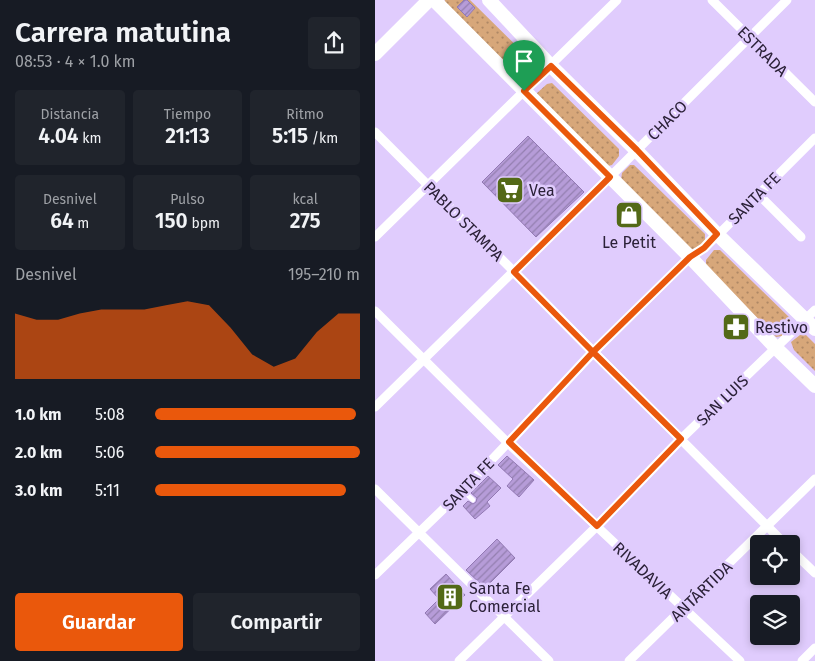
<!DOCTYPE html>
<html lang="es">
<head>
<meta charset="utf-8">
<style>
  :root { --surface:#171b24; --page:#20242c; --text:#f1f3f6; --muted:#9ea1a6; --accent:#ea580c }
  body { margin:0; font-family:"Fira Sans",sans-serif; background:var(--page); color:var(--text); height:100vh; display:flex; flex-direction:column; font-size:19px; white-space:nowrap }
  * { box-sizing:border-box; margin:0 }
  p { font-size:16px; color:var(--muted) }
  .icon { flex:none; width:28px; height:28px; fill:none; stroke:currentColor; stroke-width:2; stroke-linecap:round; stroke-linejoin:round }
  .map { position:relative; flex:1; overflow:hidden }
  .details { display:flex; flex-direction:column; background:var(--surface); width:375px }
  .details>* { flex:none }
  .controls { position:absolute; left:375px; top:535px; display:grid; gap:10px }
  .controls a { display:grid; place-items:center; width:50px; height:50px; border-radius:5px; background:var(--surface); box-shadow:0 2px 8px #0003; font-size:25px }
  .pin { position:absolute; display:grid; place-items:center; width:42px; height:42px; color:#fff; margin:-51px -21px; border-radius:50% 50% 50% 0; rotate:-45deg; box-shadow:0 0 5px #0007 }
  .pin .icon { rotate:45deg }
  .round { display:grid; place-items:center; flex:none; width:52px; height:52px; border-radius:5px; background:var(--page) }
  .headline { display:flex; align-items:center; justify-content:space-between; height:85px; padding:0 15px }
  h1 { font-size:28px; font-weight:600; line-height:38px }
  .stats { display:grid; grid-template-columns:repeat(3,1fr); gap:8px; height:85px; padding:5px 15px }
  .stats div { display:grid; align-content:center; border-radius:5px; background:var(--page); text-align:center }
  .stats b { font-size:21px; font-weight:600 }
  .stats small { font-size:14px; font-weight:400 }
  .stats p { font-size:14px }
  .chart { height:140px; padding:10px 15px }
  .chart p { display:flex; justify-content:space-between }
  .chart svg { width:100%; height:90px; margin-top:5px; fill:var(--accent); opacity:.7 }
  .action { display:flex; gap:10px; margin-top:auto; padding:10px 15px }
  .action a { flex:1; height:58px; border-radius:5px; background:var(--accent); color:#fff; font-size:20px; font-weight:600; line-height:58px; text-align:center }
  .action a+a { background:var(--page); color:var(--text) }
  ul { padding:0 15px; list-style:none; font-size:16px }
  li { display:grid; grid-template-columns:80px 60px 1fr; align-items:center; height:38px }
  li i { height:12px; border-radius:6px; background:var(--accent) }
  main { display:flex; flex:1; min-height:0 }
  .map>svg:first-child { display:block }
  .grass { fill:url(#grass-dots) }
  .building { fill:url(#building-hatch); stroke:#9279b3 }
  .lines { fill:none; stroke-linecap:round; stroke-linejoin:round }
  .service { stroke:#fff; stroke-width:4.5 }
  .minor { stroke:#fff; stroke-width:9 }
  .secondary { stroke:#fff; stroke-width:14 }
  .route-casing { stroke:#fff; stroke-width:10 }
  .route { stroke:#ea580c; stroke-width:6 }
  .labels { text-anchor:middle; stroke-width:5; stroke-linejoin:round; paint-order:stroke }
  .street-label { font-size:16px; fill:#2b2138; stroke:#e0ccfd }
  .poi-label { font-size:16px; fill:#2b2138; stroke:#e0ccfd; text-anchor:start }
</style>
</head>
<body>
<main>
<section class="details">
<div class="headline"><div><h1>Carrera matutina</h1><p>08:53 · 4 × 1.0 km</p></div><a class="round"><svg class="icon" aria-label="share" viewBox="0 0 24 24"><path d="M12 15V3M7 8l5-5 5 5M5 13v7h14v-7"/></svg></a></div>
<div class="stats">
<div><p>Distancia</p><b>4.04<small> km</small></b></div>
<div><p>Tiempo</p><b>21:13</b></div>
<div><p>Ritmo</p><b>5:15<small> /km</small></b></div>
</div>
<div class="stats">
<div><p>Desnivel</p><b>64<small> m</small></b></div>
<div><p>Pulso</p><b>150<small> bpm</small></b></div>
<div><p>kcal</p><b>275</b></div>
</div>
<div class="chart"><p><span>Desnivel</span>195–210 m</p>
<svg viewBox="0 0 160 44" preserveAspectRatio="none"><path d="M0 44V12L10 15L20 15L30 12L40 10L50 10L60 10L70 8L80 6L90 8L100 19L110 32L120 38L130 34L140 21L150 12L160 12V44z"/></svg>
</div>
<ul>
<li><b>1.0 km</b>5:08<i style="width:98%"></i></li>
<li><b>2.0 km</b>5:06<i style="width:100%"></i></li>
<li><b>3.0 km</b>5:11<i style="width:93%"></i></li>
</ul>
<div class="action"><a>Guardar</a><a>Compartir</a></div>
</section>
<div class="map">
<svg width="440" height="661" viewBox="0 0 440 661">
  <defs>
    <pattern id="grass-dots" width="8" height="8" patternUnits="userSpaceOnUse" patternTransform="scale(1.25)"><rect width="8" height="8" fill="#d7a77a"/><path d="M2 2h.1M6 6h.1" fill="none" stroke="#af8865" stroke-width="1.8" stroke-linecap="round"/></pattern>
    <pattern id="building-hatch" width="6" height="6" patternUnits="userSpaceOnUse" patternTransform="scale(1.25)"><rect width="6" height="6" fill="#b69cd8"/><path d="M-1 1l2-2M0 6l6-6M5 7l2-2" fill="none" stroke="#947fb0"/></pattern>
  </defs>
  <rect width="100%" height="100%" fill="#e0ccfd"/>
  <path class="grass" d="M70,0H95L161,65L159,71L149,80L144,79L69,2Z
    M177,83L244,149V156L237,165L229,167L161,94L172,84Z
    M255,165H259L330,234V242L323,247L313,251L246,180L247,173Z
    M339,250H345L417,320V326L407,336L401,337L331,266V260Z
    M430,334L440,344V371L419,350L416,342L425,335Z"/>
  <path class="building" d="M89,0H92L100,8L92,17L82,7Z
    M153,136L209,192L161,237L107,182Z
    M132,456L159,480L144,497L132,486L138,479L123,465Z
    M113,476L126,488L112,502L115,506L100,519L88,506L93,501L98,504L101,502L102,498L96,493Z
    M122,539L140,558L110,588L91,570Z
    M71,574L90,595L60,624L50,613L64,599L55,589Z"/>
  <g class="lines">
    <path class="service" d="M88,491L98,500"/>
    <path class="minor" d="M337,0L440,102
      M0,132L410,544
      M383,194L426,237
      M0,237L242,0
      M0,311L133,443L365,661
      M0,407L245,167L412,0
      M0,489L174,661
      M416,550L440,573
      M0,575L88,490L219,352L315,257L329,248L343,235L440,138
      M84,661L222,526L306,439L440,310
      M254,661L440,479
      M427,661L440,648"/>
    <path class="secondary" d="M59,0L315,257L401,348L440,386
      M114,0L176,66L261,150L343,235L440,329
      M0,54L54,0"/>
  </g>
  <g class="lines">
    <g class="route-casing">
      <path id="route" d="M149,91L235,177L139,272L218,352L134,442L222,526L306,439L218,352L315,257L329,248L342,234L262,150L176,66L149,91"/>
    </g>
    <use href="#route" class="route"/>
  </g>
  <defs>
    <g id="supermarket-square" transform="scale(1.4375)"><rect x="-9" y="-9" width="18" height="18" rx="4" fill="#536917" stroke="#e0ccfd"/><path d="M-6-5.5h2.5l.6 2H6L4.5 2H-2.5L-4.4-4H-6ZM-1.5 3.2a1.3 1.3 0 1 0 .1 0ZM3 3.2a1.3 1.3 0 1 0 .1 0Z" fill="#fff"/></g>
    <g id="shop-square" transform="scale(1.4375)"><rect x="-9" y="-9" width="18" height="18" rx="4" fill="#536917" stroke="#e0ccfd"/><path d="M-5-2.5h2.3a2.7 3.5 0 0 1 5.4 0H5L5.5 6h-11ZM-1.5-2.5h3a1.5 2.3 0 0 0-3 0Z" fill="#fff"/></g>
    <g id="pharmacy-square" transform="scale(1.4375)"><rect x="-9" y="-9" width="18" height="18" rx="4" fill="#536917" stroke="#e0ccfd"/><path d="M-2-6h4v4h4v4h-4v4h-4v-4h-4v-4h4Z" fill="#fff"/></g>
    <g id="building-square" transform="scale(1.4375)"><rect x="-9" y="-9" width="18" height="18" rx="4" fill="#536917" stroke="#e0ccfd"/><path d="M-4-6H4V6H1V3H-1V6H-4ZM-2.5-4.3h1.7v1.8h-1.7ZM.8-4.3h1.7v1.8H.8ZM-2.5-1h1.7V.8h-1.7ZM.8-1h1.7V.8H.8Z" fill="#fff"/></g>
  </defs>
  <g fill-rule="evenodd">
    <use href="#supermarket-square" x="135" y="190"/>
    <use href="#shop-square" x="254" y="215"/>
    <use href="#pharmacy-square" x="361" y="327"/>
    <use href="#building-square" x="75" y="597"/>
  </g>
  <g class="labels">
    <g class="street-label">
      <text transform="translate(388 51) rotate(45)" y="6">ESTRADA</text>
      <text transform="translate(292 120) rotate(-45)" y="6">CHACO</text>
      <text transform="translate(379 198) rotate(-45)" y="6">SANTA FE</text>
      <text transform="translate(89 221) rotate(45)" y="6">PABLO STAMPA</text>
      <text transform="translate(347 400) rotate(-44)" y="6">SAN LUIS</text>
      <text transform="translate(93 484) rotate(-46)" y="6">SANTA FE</text>
      <text transform="translate(268 570) rotate(43)" y="6">RIVADAVIA</text>
      <text transform="translate(326 591) rotate(-44)" y="6">ANTÁRTIDA</text>
    </g>
    <g class="poi-label">
      <text x="154" y="196">Vea</text>
      <text x="254" y="248" text-anchor="middle">Le Petit</text>
      <text x="380" y="333">Restivo</text>
      <text x="94" y="594">Santa Fe<tspan x="94" dy="18">Comercial</tspan></text>
    </g>
  </g>
</svg>
<div class="controls">
<a><svg class="icon" aria-label="locate" viewBox="0 0 24 24"><circle cx="12" cy="12" r="6"/><path d="M12 2v4M12 18v4M2 12h4M18 12h4"/></svg></a>
<a><svg class="icon" aria-label="layers" viewBox="0 0 24 24"><path d="M12 4l9 5-9 5-9-5zM3 14l9 5 9-5"/></svg></a>
</div>
<div class="pin" style="left:149px;top:91px;background:#1e9e55"><svg class="icon" aria-label="arrive" viewBox="0 0 24 24"><path d="M6 21V4h12l-3 4 3 4H6"/></svg></div>
</div>
</main>
</body>
</html>
